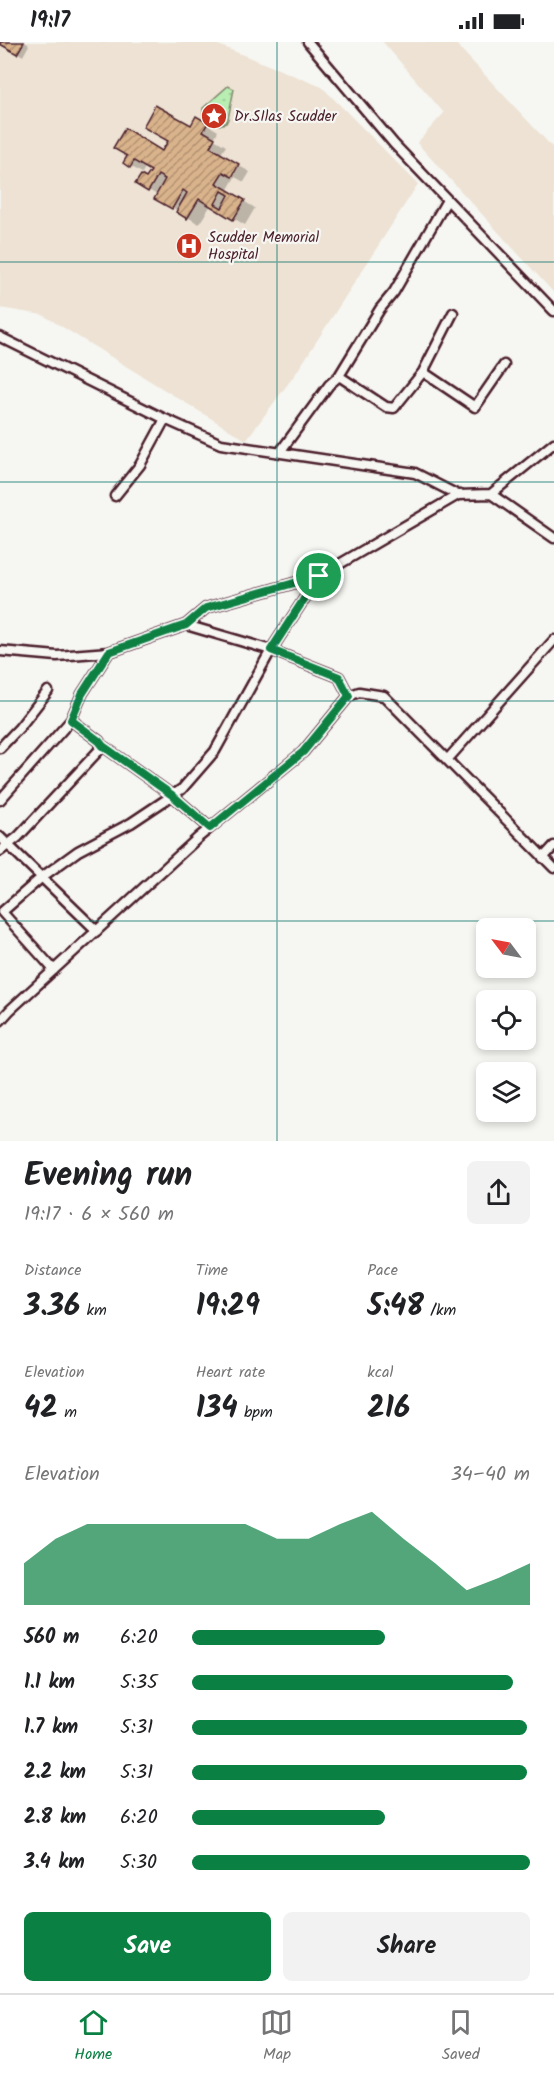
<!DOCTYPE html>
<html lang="en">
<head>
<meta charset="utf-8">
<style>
  :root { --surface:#fff; --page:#f2f2f2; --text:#202124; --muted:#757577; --line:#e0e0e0; --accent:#0b8043 }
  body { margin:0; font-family:Kalam,sans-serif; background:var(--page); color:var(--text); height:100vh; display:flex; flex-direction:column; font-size:22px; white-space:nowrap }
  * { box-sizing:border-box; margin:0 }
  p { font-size:20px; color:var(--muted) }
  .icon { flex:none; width:33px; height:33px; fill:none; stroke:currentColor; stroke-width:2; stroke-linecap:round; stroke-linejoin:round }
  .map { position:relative; height:1099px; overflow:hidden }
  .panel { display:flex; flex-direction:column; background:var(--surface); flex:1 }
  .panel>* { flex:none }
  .needle { width:39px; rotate:302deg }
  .buttons { position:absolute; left:476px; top:876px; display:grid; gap:12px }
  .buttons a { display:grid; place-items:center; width:60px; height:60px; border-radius:9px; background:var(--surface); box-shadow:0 3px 9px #0003; font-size:30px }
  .pin { position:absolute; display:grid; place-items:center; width:51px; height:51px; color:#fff; margin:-26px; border:3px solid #fff; border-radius:50%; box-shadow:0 2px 6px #0007 }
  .round { display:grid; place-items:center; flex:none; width:63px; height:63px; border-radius:9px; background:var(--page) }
  .overview { display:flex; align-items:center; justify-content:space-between; height:102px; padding:0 24px }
  h1 { font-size:33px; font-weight:600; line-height:45px }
  .stats { display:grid; grid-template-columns:repeat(3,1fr); gap:9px; height:102px; padding:6px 24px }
  .stats div { display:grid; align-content:center }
  .stats b { font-size:30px; font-weight:600 }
  .stats small { font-size:16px; font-weight:400 }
  .stats p { font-size:16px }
  .chart { height:168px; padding:12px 24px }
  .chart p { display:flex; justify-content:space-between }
  .chart svg { width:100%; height:108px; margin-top:6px; fill:var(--accent); opacity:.7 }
  .primary-button { display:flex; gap:12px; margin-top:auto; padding:12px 24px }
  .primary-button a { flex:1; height:69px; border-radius:9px; background:var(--accent); color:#fff; font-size:24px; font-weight:600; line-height:69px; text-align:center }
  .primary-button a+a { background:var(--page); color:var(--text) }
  ul { padding:0 24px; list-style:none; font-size:20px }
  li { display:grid; grid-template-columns:96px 72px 1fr; align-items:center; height:45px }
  li i { height:15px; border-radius:8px; background:var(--accent) }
  .status { display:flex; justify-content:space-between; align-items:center; height:42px; padding:0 30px; background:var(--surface); direction:ltr }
  .status svg { height:16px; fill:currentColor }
  .tabs { display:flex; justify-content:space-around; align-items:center; height:84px; border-top:2px solid var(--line); background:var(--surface); font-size:16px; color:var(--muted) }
  .tabs a { display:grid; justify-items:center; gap:3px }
  .tabs .selected { color:var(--accent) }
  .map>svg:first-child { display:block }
  .built { fill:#ede2d3 }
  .green { fill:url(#green-dots); stroke:#81866e; stroke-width:1.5 }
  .shadow { fill:#0003 }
  .building { fill:url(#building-hatch); stroke:#4a1f2b; stroke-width:1.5; fill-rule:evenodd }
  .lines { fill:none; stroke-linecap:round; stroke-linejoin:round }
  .street-casing { stroke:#4a1f2b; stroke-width:13 }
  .street { stroke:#f6f6f2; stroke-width:8 }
  .route-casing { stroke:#fff; stroke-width:12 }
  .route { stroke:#0b8043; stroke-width:8 }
  .grid { fill:none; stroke:#0f766e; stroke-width:1.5; stroke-opacity:0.55 }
  .labels { text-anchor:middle; stroke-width:4.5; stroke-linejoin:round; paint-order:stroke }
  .poi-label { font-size:15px; fill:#4a1f2b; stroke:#f6f6f2; text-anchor:start }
</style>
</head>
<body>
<div class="status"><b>19:17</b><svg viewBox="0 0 49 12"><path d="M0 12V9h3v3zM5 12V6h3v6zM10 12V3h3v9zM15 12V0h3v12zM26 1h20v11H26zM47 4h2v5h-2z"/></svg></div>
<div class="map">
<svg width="554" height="1099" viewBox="0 0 554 1099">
  <defs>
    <pattern id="green-dots" width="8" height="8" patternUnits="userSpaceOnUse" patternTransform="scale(1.5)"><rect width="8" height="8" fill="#b8eeb1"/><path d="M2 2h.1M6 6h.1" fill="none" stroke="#a0cc98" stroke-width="1.8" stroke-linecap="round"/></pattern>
    <pattern id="building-hatch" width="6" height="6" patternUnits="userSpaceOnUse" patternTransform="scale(1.5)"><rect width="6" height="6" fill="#d9b38b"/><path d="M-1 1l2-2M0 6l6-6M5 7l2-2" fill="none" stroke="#b29172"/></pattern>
  </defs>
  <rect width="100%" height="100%" fill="#f6f6f2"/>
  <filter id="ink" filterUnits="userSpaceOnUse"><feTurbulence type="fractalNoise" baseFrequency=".0167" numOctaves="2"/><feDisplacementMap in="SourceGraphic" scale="12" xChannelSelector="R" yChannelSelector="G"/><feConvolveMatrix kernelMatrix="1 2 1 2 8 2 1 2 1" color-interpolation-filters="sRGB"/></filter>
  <g filter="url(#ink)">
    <path class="built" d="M0,0H211L322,45L418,142L296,331L246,398L43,273L0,266Z
      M383,0H454L554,107V251L417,101L444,71Z"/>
    <path class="green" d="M228,44L234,47L228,77L226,81L219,83L203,74V66Z"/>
    <path class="shadow" d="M0,0H25L29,3L23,14Z
      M197,76L218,89L214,97L226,104L220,113L250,130L244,140L235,135L227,149L255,166L245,183L211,163L199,182L156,156L157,153L137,141L147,138L153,128L146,124L142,131L125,121L129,114L163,110L192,85Z"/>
    <path class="building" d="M0,0H24L17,12L0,2Z
      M155,63L191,83L196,74L208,81L203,89L215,96L210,105L239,122L232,135L223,130L216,141L245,158L233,178L199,157L187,177L176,170L187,151L183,148L172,167L154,157L165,137L158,133L148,150L135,142L141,133L146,136L151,129L134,119L130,126L123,121L127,114L113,106L125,86L162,109L168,99L143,85ZM222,149L229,153L222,166L215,162Z"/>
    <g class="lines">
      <g class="street-casing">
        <path id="street" d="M308,0L394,102L554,269
          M453,271L423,330L475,365L504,323
          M0,295L165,377L221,402L415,431L458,453
          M339,334L386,365L394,366L423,330
          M280,410L329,343L339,334L380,267L394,250L447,158
          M491,452L554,496
          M115,454L140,423L165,377
          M186,583L271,608L339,635L349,654
          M0,609L57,614L109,610L186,583L206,566L319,534L458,453L491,452L554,401
          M71,678L99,699L103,704L172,753L210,786
          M0,706L19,686L48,649
          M447,718L554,598
          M0,758L71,678L82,652L109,610
          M0,795L97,889
          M0,809L18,795L103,704
          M543,816L554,804
          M54,928L2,870L42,835L78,809L131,781L182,747L215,709L271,608L319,534
          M0,979L10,968L199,795L303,710L349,654L359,650L384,654L554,826"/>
      </g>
      <use href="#street" class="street"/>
    </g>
  </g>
  <g class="lines" filter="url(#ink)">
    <g class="route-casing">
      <path id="route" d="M319,534L271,608L339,635L349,654L303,710L210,786L172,753L103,704L99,699L71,678L82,652L109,610L186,583L206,566Z"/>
    </g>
    <use href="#route" class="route"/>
  </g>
  <path class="grid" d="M277,0V1099M0,220H554M0,440H554M0,659H554M0,879H554"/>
  <defs>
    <g id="sight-disc" transform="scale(1.35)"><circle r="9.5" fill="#c8321e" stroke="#f6f6f2"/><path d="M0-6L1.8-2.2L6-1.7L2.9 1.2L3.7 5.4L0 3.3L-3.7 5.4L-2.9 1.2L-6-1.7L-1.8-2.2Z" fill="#fff"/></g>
    <g id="hospital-disc" transform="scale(1.35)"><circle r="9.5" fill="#c8321e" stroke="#f6f6f2"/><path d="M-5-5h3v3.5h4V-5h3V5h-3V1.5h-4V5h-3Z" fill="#fff"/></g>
  </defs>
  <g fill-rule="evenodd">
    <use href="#sight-disc" x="214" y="74"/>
    <use href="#hospital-disc" x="189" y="204"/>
  </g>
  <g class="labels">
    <g class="poi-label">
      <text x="234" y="79">Dr.SIlas Scudder</text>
      <text x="208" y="200">Scudder Memorial<tspan x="208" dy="17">Hospital</tspan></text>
    </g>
  </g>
</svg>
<div class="buttons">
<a><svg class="needle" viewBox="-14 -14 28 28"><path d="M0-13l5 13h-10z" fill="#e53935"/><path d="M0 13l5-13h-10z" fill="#757577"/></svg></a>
<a><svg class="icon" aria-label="locate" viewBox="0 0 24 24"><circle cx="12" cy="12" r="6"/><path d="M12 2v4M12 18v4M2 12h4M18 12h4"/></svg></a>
<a><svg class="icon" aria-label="layers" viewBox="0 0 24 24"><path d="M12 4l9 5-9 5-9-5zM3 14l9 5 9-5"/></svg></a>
</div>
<div class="pin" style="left:319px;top:534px;background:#1e9e55"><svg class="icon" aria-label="arrive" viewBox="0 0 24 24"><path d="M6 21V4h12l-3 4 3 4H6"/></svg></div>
</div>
<section class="panel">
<div class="overview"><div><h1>Evening run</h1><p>19:17 · 6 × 560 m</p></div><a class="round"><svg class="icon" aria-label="share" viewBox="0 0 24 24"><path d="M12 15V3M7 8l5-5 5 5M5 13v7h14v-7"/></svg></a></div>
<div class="stats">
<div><p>Distance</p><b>3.36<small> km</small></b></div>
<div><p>Time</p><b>19:29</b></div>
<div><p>Pace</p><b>5:48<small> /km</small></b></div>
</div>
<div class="stats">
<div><p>Elevation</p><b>42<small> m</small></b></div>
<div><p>Heart rate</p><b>134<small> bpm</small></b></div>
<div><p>kcal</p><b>216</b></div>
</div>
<div class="chart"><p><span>Elevation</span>34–40 m</p>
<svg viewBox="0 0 160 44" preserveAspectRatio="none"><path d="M0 44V27L10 17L20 11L30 11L40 11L50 11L60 11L70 11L80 17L90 17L100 11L110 6L120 17L130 27L140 38L150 33L160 27V44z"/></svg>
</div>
<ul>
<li><b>560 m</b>6:20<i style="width:57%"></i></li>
<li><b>1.1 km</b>5:35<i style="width:95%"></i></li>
<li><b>1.7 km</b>5:31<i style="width:99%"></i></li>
<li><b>2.2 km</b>5:31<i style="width:99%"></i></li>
<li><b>2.8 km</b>6:20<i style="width:57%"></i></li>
<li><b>3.4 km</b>5:30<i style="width:100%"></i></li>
</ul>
<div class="primary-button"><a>Save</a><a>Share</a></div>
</section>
<nav class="tabs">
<a class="selected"><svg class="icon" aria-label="home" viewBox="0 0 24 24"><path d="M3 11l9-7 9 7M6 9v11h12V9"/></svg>Home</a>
<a><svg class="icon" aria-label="map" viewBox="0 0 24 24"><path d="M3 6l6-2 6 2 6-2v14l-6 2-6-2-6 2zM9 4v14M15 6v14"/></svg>Map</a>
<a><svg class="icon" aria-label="saved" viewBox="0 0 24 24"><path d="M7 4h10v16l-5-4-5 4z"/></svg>Saved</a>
</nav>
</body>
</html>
